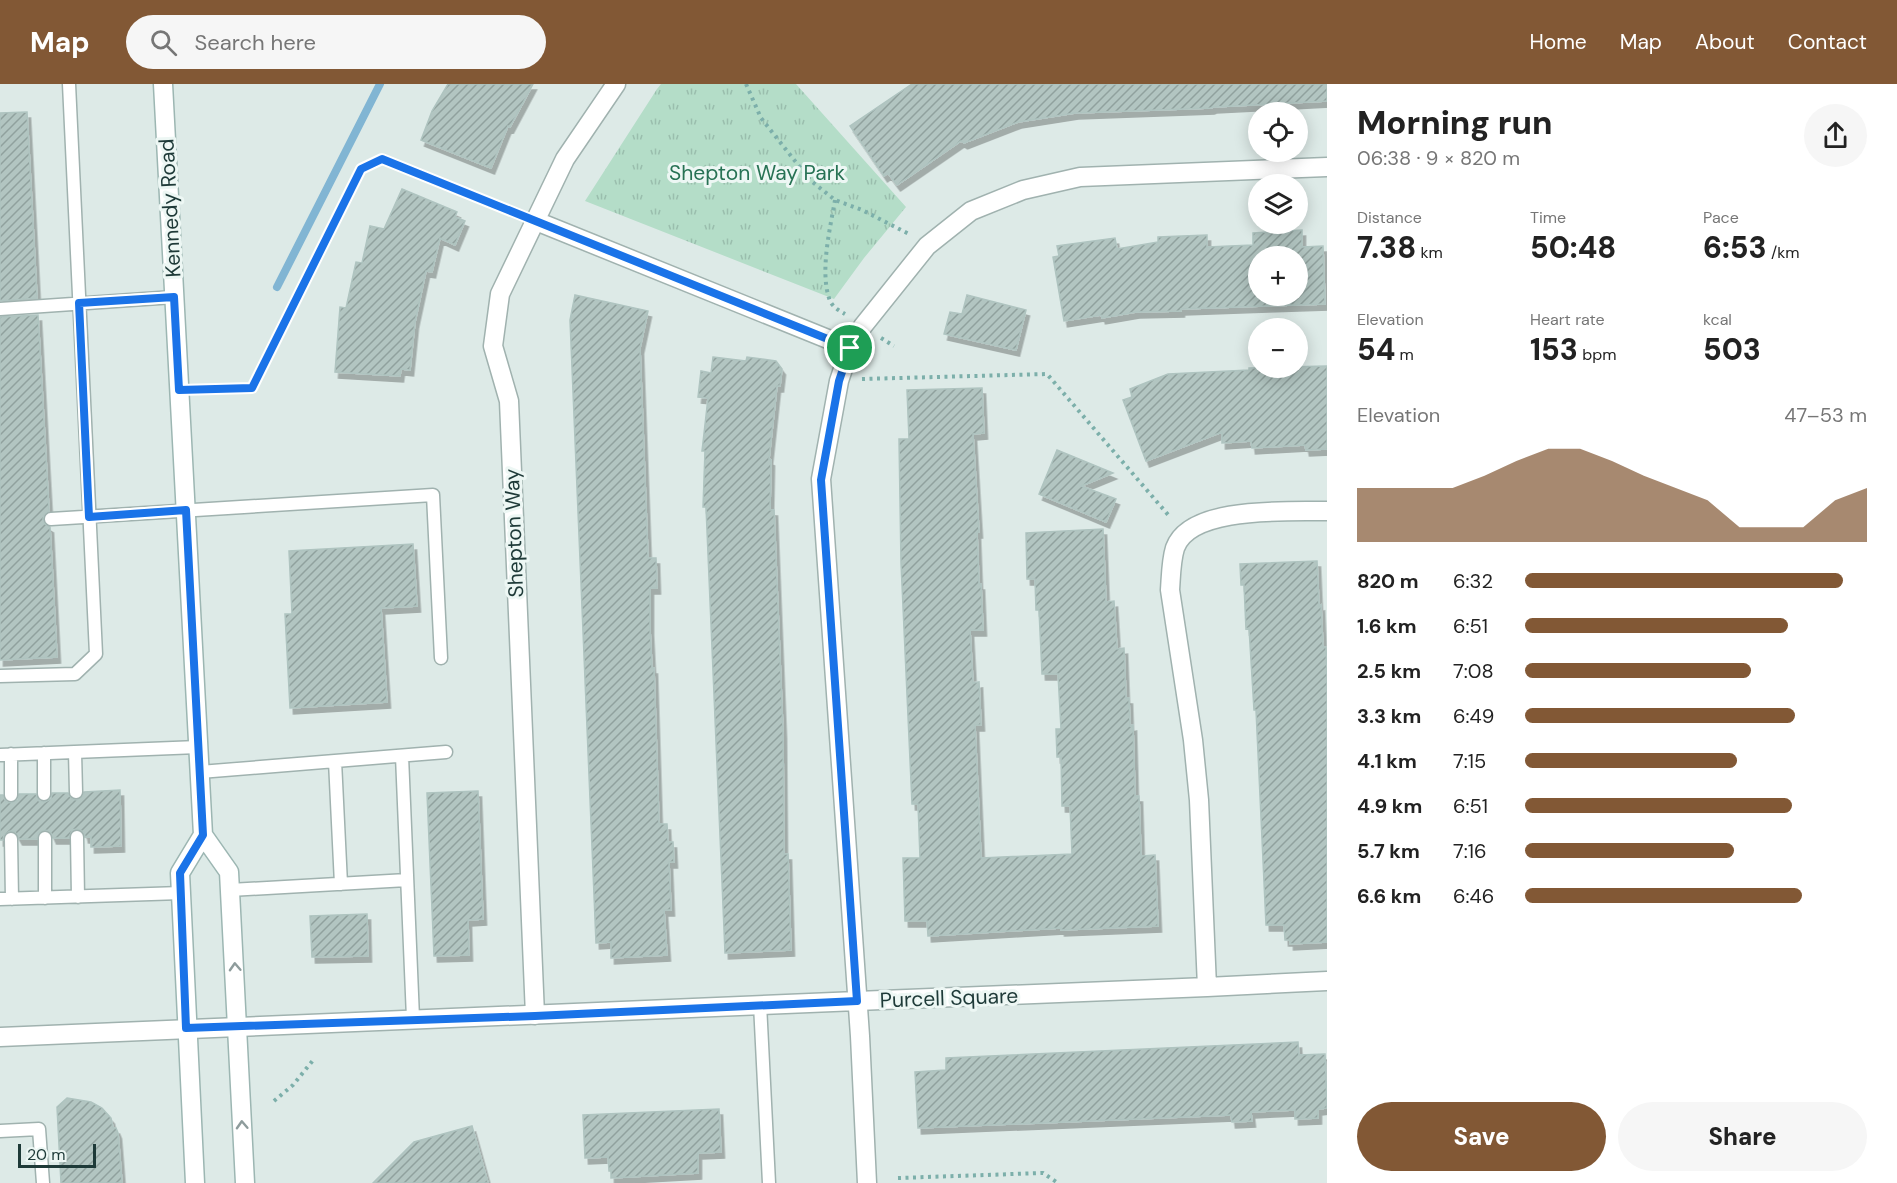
<!DOCTYPE html>
<html lang="en">
<head>
<meta charset="utf-8">
<style>
  :root { --surface:#fff; --page:#f6f6f6; --text:#222; --muted:#767676; --accent:#825835 }
  body { margin:0; font-family:"DM Sans",sans-serif; background:var(--page); color:var(--text); height:100vh; display:flex; flex-direction:column; font-size:22px; white-space:nowrap }
  * { box-sizing:border-box; margin:0 }
  p { font-size:20px; color:var(--muted) }
  .icon { flex:none; width:33px; height:33px; fill:none; stroke:currentColor; stroke-width:2; stroke-linecap:round; stroke-linejoin:round }
  .map { position:relative; flex:1; overflow:hidden }
  .sheet { display:flex; flex-direction:column; background:var(--surface); width:570px }
  .sheet>* { flex:none }
  .controls { position:absolute; left:1248px; top:18px; display:grid; gap:12px }
  .controls a { display:grid; place-items:center; width:60px; height:60px; border-radius:50%; background:var(--surface); box-shadow:0 3px 15px #0003; font-size:30px }
  .scale { position:absolute; left:18px; bottom:15px; width:78px; box-sizing:border-box; padding-left:6px; border:3px solid #1e3a38; border-top:0; font-size:16px; line-height:21px; white-space:nowrap; color:#1e3a38; -webkit-text-stroke:4px #edf7f4; paint-order:stroke }
  .pin { position:absolute; display:grid; place-items:center; width:51px; height:51px; color:#fff; margin:-26px; border:3px solid #fff; border-radius:50%; box-shadow:0 2px 6px #0007 }
  .round { display:grid; place-items:center; flex:none; width:63px; height:63px; border-radius:32px; background:var(--page) }
  .overview { display:flex; align-items:center; justify-content:space-between; height:102px; padding:0 30px }
  h1 { font-size:33px; font-weight:800; line-height:45px }
  .figures { display:grid; grid-template-columns:repeat(3,1fr); gap:9px; height:102px; padding:6px 30px }
  .figures div { display:grid; align-content:center }
  .figures b { font-size:30px; font-weight:800 }
  .figures small { font-size:16px; font-weight:400 }
  .figures p { font-size:16px }
  .chart { height:168px; padding:12px 30px }
  .chart p { display:flex; justify-content:space-between }
  .chart svg { width:100%; height:108px; margin-top:6px; fill:var(--accent); opacity:.7 }
  .primary-button { display:flex; gap:12px; margin-top:auto; padding:12px 30px }
  .primary-button a { flex:1; height:69px; border-radius:36px; background:var(--accent); color:#fff; font-size:24px; font-weight:800; line-height:69px; text-align:center }
  .primary-button a+a { background:var(--page); color:var(--text) }
  ul { padding:0 30px; list-style:none; font-size:20px }
  li { display:grid; grid-template-columns:96px 72px 1fr; align-items:center; height:45px }
  li i { height:15px; border-radius:8px; background:var(--accent) }
  header { display:flex; align-items:center; gap:36px; box-sizing:border-box; height:84px; padding:0 30px; background:var(--accent); color:#fff }
  header strong { font-size:28px }
  nav { display:flex; gap:33px; margin-inline-start:auto; font-size:21px }
  .search { width:420px; height:54px; background:var(--page); display:flex; align-items:center; gap:15px; box-sizing:border-box; padding:0 21px; border-radius:33px; color:var(--muted); font-size:22px }
  main { display:flex; flex:1; min-height:0 }
  .map>svg:first-child { display:block }
  .grass { fill:url(#grass-tufts) }
  .lines { fill:none; stroke-linecap:round; stroke-linejoin:round }
  .stream { stroke:#81b5d3; stroke-width:8 }
  .building { fill:url(#building-hatch); stroke:#afc4c0; stroke-width:1.5; fill-rule:evenodd; filter:url(#shadow) }
  .service-casing { stroke:#a0b2af; stroke-width:15 }
  .minor-casing { stroke:#a0b2af; stroke-width:21 }
  .tertiary-casing { stroke:#a0b2af; stroke-width:21 }
  .secondary-casing { stroke:#9cb6b2; stroke-width:21 }
  .path { stroke:#7cafaa; stroke-width:4; stroke-dasharray:3 4.5; stroke-linecap:butt }
  .service { stroke:#fff; stroke-width:12 }
  .minor { stroke:#fff; stroke-width:18 }
  .tertiary { stroke:#fff; stroke-width:18 }
  .secondary { stroke:#fff; stroke-width:18 }
  .oneway { stroke:#8e9c9c }
  .route-casing { stroke:#fff; stroke-width:12 }
  .route { stroke:#1a73e8; stroke-width:8 }
  .labels { text-anchor:middle; stroke-width:6; stroke-linejoin:round; paint-order:stroke }
  .park-label { font-size:21px; fill:#277254; stroke:#edf7f4 }
  .street-label { font-size:21px; fill:#1e3a38; stroke:#edf7f4 }
</style>
</head>
<body>
<header>
<strong>Map</strong>
<div class="search"><svg class="icon" aria-label="search" viewBox="0 0 24 24"><circle cx="10" cy="10" r="6"/><path d="M15 15l6 6"/></svg>Search here</div>
<nav><a>Home</a><a>Map</a><a>About</a><a>Contact</a></nav>
</header>
<main>
<div class="map">
<svg width="1327" height="1099" viewBox="0 0 1327 1099">
  <defs>
    <pattern id="grass-tufts" width="24" height="20" patternUnits="userSpaceOnUse" patternTransform="scale(1.5)"><rect width="24" height="20" fill="#b4ddc8"/><path d="M3 7l-1-3M5 7V3M7 7l1-3M15 17l-1-3M17 17v-4M19 17l1-3" fill="none" stroke="#9abead"/></pattern>
    <pattern id="building-hatch" width="6" height="6" patternUnits="userSpaceOnUse" patternTransform="scale(1.5)"><rect width="6" height="6" fill="#b2c5c1"/><path d="M-1 1l2-2M0 6l6-6M5 7l2-2" fill="none" stroke="#90a19e"/></pattern>
    <filter id="shadow"><feDropShadow dx="3.5" dy="6" stdDeviation="0" flood-color="#0004"/></filter>
  </defs>
  <rect width="100%" height="100%" fill="#ddeae7"/>
  <path class="grass" d="M661,0H796L906,123L864,174L834,215L585,117L657,5Z"/>
  <g class="lines">
    <path class="stream" d="M277,203L380,0"/>
  </g>
  <path class="building" d="M448,0H533L510,43L508,42L491,84L421,56L432,27Z
    M912,0H1327V17L1213,23L1211,24L1075,29L1018,38L964,59L961,57L897,101L888,89L884,92L850,42Z
    M27,28L37,214L0,217V29Z
    M402,105L457,128L455,133L465,137L455,161L440,154L432,188L426,187L415,238L410,286L401,285L400,292L335,288L340,223L346,224L356,178L362,179L370,142L384,145Z
    M1302,146V163L1323,162L1325,220L1181,225V227L1136,228L1102,234L1101,231L1064,237L1053,173L1059,172L1057,162L1115,154L1117,165L1158,158V153L1207,151V163L1253,161V149ZM1258,172H1298V212H1258Z
    M575,211L648,227L640,264L641,291L648,474H656L657,504H650V545L652,584H654L659,740H667L668,758H673L674,778H669L671,826H664L667,871L611,874V858L596,859L570,236Z
    M967,211L1026,226L1016,266L944,250L950,228L962,230Z
    M38,231L49,427L44,431L43,435L45,440L50,443L57,573L0,576V233Z
    M713,273L746,277L747,273L776,277L782,285L780,302H777L769,375L771,376L770,426H774L783,648L784,770H788L791,866L725,869L706,423H703L705,367H702L708,314L698,313L701,287L711,289Z
    M1327,282V365L1306,366L1305,361L1252,364L1251,357L1222,359V348L1146,377L1123,316L1132,313L1130,305L1168,290L1249,286V284Z
    M982,304L984,349L973,350L979,448H977L979,500H981L983,546H970L973,599L979,598L981,641H975L981,774L1072,770L1070,722H1062L1061,673H1057L1056,645H1061L1058,590H1042L1039,526H1036L1035,495H1027L1026,449L1103,445L1106,518L1114,517L1117,565L1124,564L1126,614H1129L1130,642L1133,641L1135,712H1139L1141,772L1155,771L1158,842L1061,846V844L928,852L927,837H905L903,774H920L918,720H912L901,479L899,355H909L907,306Z
    M1057,366L1113,389L1081,402L1116,415L1106,438L1039,410Z
    M413,460L417,522L381,524L387,618L290,624L285,530H292L289,467Z
    M1317,477L1319,522L1321,521L1323,563H1326L1327,592V858L1290,860V856H1285L1284,841H1266L1256,626H1254L1249,544L1246,545L1244,501H1241L1240,480Z
    M120,706L121,762L91,763V753H85L84,748L77,745L72,746L69,754H53L50,747L44,746L38,749L37,755H19L15,748L10,747L4,751L3,756H0V711H3L6,718L12,719L18,716L19,710H36L39,717L45,718L51,715L52,709H68L72,715L77,716L83,712L84,708Z
    M478,707L483,835L468,836L469,871L434,872L427,709Z
    M367,830L368,872L312,873L310,832Z
    M1298,958L1299,971L1325,970L1327,1024L1318,1025V1034L1295,1035V1026L1251,1028L1252,1037L1232,1038L1231,1031L918,1044L915,988L946,986V974Z
    M67,1014L91,1018L102,1024L111,1034L113,1044H116L118,1049L122,1099H61L57,1023Z
    M719,1025L721,1068L698,1069V1089L611,1094V1087H609L608,1073L585,1074L583,1031Z
    M472,1042L488,1099H373L414,1058Z"/>
  <g class="lines">
    <g class="service-casing">
      <path id="service" d="M0,225L174,213
        M51,435L433,411L441,574
        M0,592L75,590L96,570L69,0
        M75,668L76,708
        M44,669V710
        M11,670V711
        M0,671L198,663
        M402,672L413,934
        M335,677L341,800
        M200,688L446,668
        M77,753L78,813
        M45,754V814
        M11,755L12,815
        M230,806L407,796
        M0,815L181,809
        M760,920L769,1099
        M0,1047L39,1045L43,1099"/>
    </g>
    <g class="minor-casing">
      <path id="minor" d="M536,137L850,264
        M1327,427C1290,428 1190,421 1175,464C1171,477 1171,492 1170,506L1193,656L1199,716L1207,903L1327,897
        M857,917L1207,903
        M535,931L509,317L493,262L500,210L565,75L616,0"/>
    </g>
    <g class="tertiary-casing">
      <path id="tertiary" d="M0,953L857,917
        M867,1099L860,952L821,395L839,297L850,264L863,242L927,162L971,127L1023,106L1080,93L1327,83"/>
    </g>
    <g class="secondary-casing">
      <path id="secondary" d="M163,0L203,751L229,788L245,1099
        M195,1099L180,789L203,751"/>
    </g>
    <path class="path" d="M746,0L761,34L810,96L835,116L862,126L909,150
      M835,116C830,145 820,186 829,214C831,222 838,226 845,230
      M881,254L894,262
      M862,295L1047,290L1170,433
      M200,305L252,304L361,85L382,75L515,129
      M274,1017L293,1001L314,975
      M898,1094L1043,1089L1058,1099"/>
    <use href="#service" class="service"/>
    <use href="#minor" class="minor"/>
    <use href="#tertiary" class="tertiary"/>
    <use href="#secondary" class="secondary"/>
  </g>
  <defs><path id="oneway-chevron" d="M-2-3.5L2.5 0L-2 3.5" fill="none" stroke-width="1.6" stroke-linecap="round" stroke-linejoin="round" transform="scale(1.5)"/></defs>
  <g class="oneway">
    <use href="#oneway-chevron" transform="translate(235 883) rotate(-93)"/>
    <use href="#oneway-chevron" transform="translate(242 1041) rotate(-93)"/>
  </g>
  <g class="lines">
    <g class="route-casing">
      <path id="route" d="M382,75L850,264L839,297L821,396L857,917L535,932L186,944L180,789L203,751L186,426L89,433L79,219L174,213L179,306L252,304L361,85Z"/>
    </g>
    <use href="#route" class="route"/>
  </g>
  <g class="labels">
    <g class="park-label">
      <text x="757" y="96">Shepton Way Park</text>
    </g>
    <g class="street-label">
      <text transform="translate(170 124) rotate(-93)" y="7">Kennedy Road</text>
      <text transform="translate(514 449) rotate(-92)" y="7">Shepton Way</text>
      <text transform="translate(949 914) rotate(-2)" y="7">Purcell Square</text>
    </g>
  </g>
</svg>
<div class="controls">
<a><svg class="icon" aria-label="locate" viewBox="0 0 24 24"><circle cx="12" cy="12" r="6"/><path d="M12 2v4M12 18v4M2 12h4M18 12h4"/></svg></a>
<a><svg class="icon" aria-label="layers" viewBox="0 0 24 24"><path d="M12 4l9 5-9 5-9-5zM3 14l9 5 9-5"/></svg></a>
<a>+</a>
<a>−</a>
</div>
<div class="scale">20 m</div>
<div class="pin" style="left:850px;top:264px;background:#1e9e55"><svg class="icon" aria-label="arrive" viewBox="0 0 24 24"><path d="M6 21V4h12l-3 4 3 4H6"/></svg></div>
</div>
<section class="sheet">
<div class="overview"><div><h1>Morning run</h1><p>06:38 · 9 × 820 m</p></div><a class="round"><svg class="icon" aria-label="share" viewBox="0 0 24 24"><path d="M12 15V3M7 8l5-5 5 5M5 13v7h14v-7"/></svg></a></div>
<div class="figures">
<div><p>Distance</p><b>7.38<small> km</small></b></div>
<div><p>Time</p><b>50:48</b></div>
<div><p>Pace</p><b>6:53<small> /km</small></b></div>
</div>
<div class="figures">
<div><p>Elevation</p><b>54<small> m</small></b></div>
<div><p>Heart rate</p><b>153<small> bpm</small></b></div>
<div><p>kcal</p><b>503</b></div>
</div>
<div class="chart"><p><span>Elevation</span>47–53 m</p>
<svg viewBox="0 0 160 44" preserveAspectRatio="none"><path d="M0 44V22L10 22L20 22L30 22L40 17L50 11L60 6L70 6L80 11L90 17L100 22L110 27L120 38L130 38L140 38L150 27L160 22V44z"/></svg>
</div>
<ul>
<li><b>820 m</b>6:32<i style="width:93%"></i></li>
<li><b>1.6 km</b>6:51<i style="width:77%"></i></li>
<li><b>2.5 km</b>7:08<i style="width:66%"></i></li>
<li><b>3.3 km</b>6:49<i style="width:79%"></i></li>
<li><b>4.1 km</b>7:15<i style="width:62%"></i></li>
<li><b>4.9 km</b>6:51<i style="width:78%"></i></li>
<li><b>5.7 km</b>7:16<i style="width:61%"></i></li>
<li><b>6.6 km</b>6:46<i style="width:81%"></i></li>
</ul>
<div class="primary-button"><a>Save</a><a>Share</a></div>
</section>
</main>
</body>
</html>
